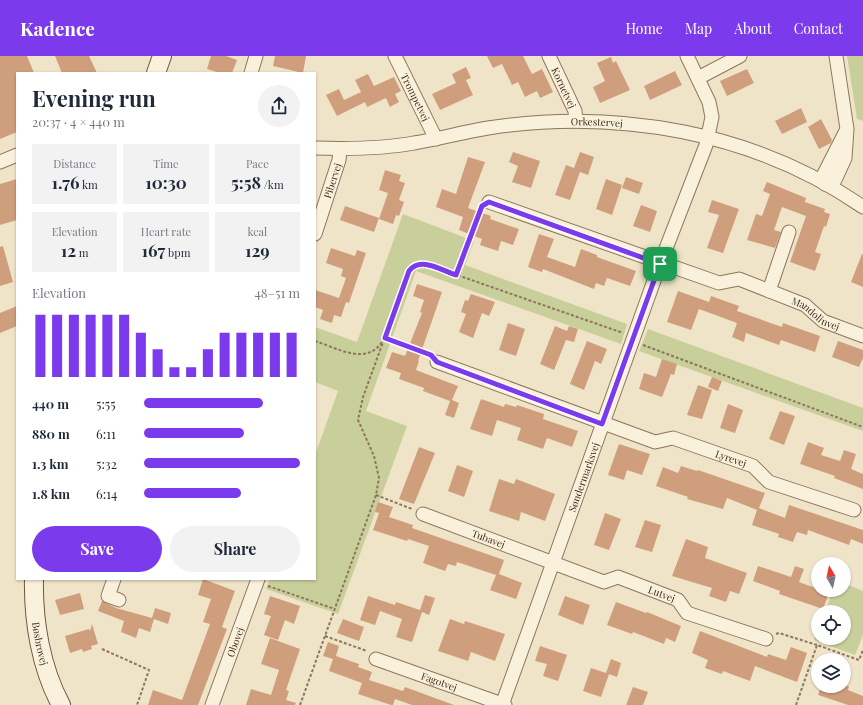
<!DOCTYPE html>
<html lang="en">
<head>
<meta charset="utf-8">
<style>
  :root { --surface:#fff; --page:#f2f2f3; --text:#1f2937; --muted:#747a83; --accent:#7c3aed }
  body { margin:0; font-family:"Playfair Display",serif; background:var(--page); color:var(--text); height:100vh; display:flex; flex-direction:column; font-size:15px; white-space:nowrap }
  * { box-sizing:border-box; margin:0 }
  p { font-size:13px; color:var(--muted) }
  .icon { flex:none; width:22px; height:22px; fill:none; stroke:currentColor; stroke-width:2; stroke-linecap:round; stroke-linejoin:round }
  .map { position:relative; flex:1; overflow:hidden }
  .sheet { position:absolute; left:16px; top:16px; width:300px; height:508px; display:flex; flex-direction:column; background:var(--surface); border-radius:0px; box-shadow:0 1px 3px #0004 }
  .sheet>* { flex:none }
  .needle { width:26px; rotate:351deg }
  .controls { position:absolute; left:811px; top:501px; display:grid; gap:8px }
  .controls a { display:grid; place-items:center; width:40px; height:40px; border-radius:50%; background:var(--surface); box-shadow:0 1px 3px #0004; font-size:20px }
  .pin { position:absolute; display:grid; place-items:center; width:34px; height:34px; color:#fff; margin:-17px; border-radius:8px; box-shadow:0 2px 6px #0006 }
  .round { display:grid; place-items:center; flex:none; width:42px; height:42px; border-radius:21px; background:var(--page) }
  .overview { display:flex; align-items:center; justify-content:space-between; height:68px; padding:0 16px }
  h1 { font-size:22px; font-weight:700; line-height:30px }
  .stats { display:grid; grid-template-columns:repeat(3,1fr); gap:6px; height:68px; padding:4px 16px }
  .stats div { display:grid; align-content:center; border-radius:0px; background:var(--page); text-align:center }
  .stats b { font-size:17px; font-weight:700 }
  .stats small { font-size:11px; font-weight:400 }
  .stats p { font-size:11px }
  .chart { height:112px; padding:8px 16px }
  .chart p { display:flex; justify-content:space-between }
  .chart svg { width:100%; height:72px; margin-top:4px; stroke:var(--accent); stroke-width:6 }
  .button { display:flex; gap:8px; margin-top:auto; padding:8px 16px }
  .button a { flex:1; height:46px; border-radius:24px; background:var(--accent); color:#fff; font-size:16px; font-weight:700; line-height:46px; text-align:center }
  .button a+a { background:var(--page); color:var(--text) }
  ul { padding:0 16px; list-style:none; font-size:13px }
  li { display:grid; grid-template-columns:64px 48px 1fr; align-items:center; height:30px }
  li i { height:10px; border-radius:5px; background:var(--accent) }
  header { display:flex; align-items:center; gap:24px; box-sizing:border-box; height:56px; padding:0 20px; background:var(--accent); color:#fff }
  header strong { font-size:19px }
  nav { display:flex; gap:22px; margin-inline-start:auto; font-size:14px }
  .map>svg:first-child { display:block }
  .green { fill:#c9cf9b }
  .building { fill:#cf9f7d }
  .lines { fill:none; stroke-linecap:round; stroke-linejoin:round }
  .street-casing { stroke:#8d765c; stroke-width:15 }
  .secondary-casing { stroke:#6f573f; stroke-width:20 }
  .path { stroke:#8d765c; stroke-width:2; stroke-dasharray:3 2; stroke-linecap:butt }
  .street { stroke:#faf1dc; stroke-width:13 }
  .secondary { stroke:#faf1dc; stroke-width:18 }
  .route-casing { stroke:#fff; stroke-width:8 }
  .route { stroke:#7c3aed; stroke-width:5 }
  .labels { text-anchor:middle; stroke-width:3.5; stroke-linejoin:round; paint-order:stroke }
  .street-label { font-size:10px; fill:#3d2e20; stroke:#f7eed8 }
</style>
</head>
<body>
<header>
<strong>Kadence</strong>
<nav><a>Home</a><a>Map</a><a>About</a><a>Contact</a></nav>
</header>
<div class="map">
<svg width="863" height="649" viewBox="0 0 863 649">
  <rect width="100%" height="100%" fill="#f0e4c8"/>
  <path class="green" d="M847,0H863V65L857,63Z
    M403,158L474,185L465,209L627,268L621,288L416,215L366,355L407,370L338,558L266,533L270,523H315V399L338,335L315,326V271L357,286Z
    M648,273L863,352V375L639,295Z
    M844,527L863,535V579L855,599L814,584L818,573V582H844V556H825L833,534H844Z"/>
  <path class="building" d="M0,0H27L34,17H17V76L0,83Z
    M55,0H89L97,17H62Z
    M211,0H226L237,4L232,17H220L207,13Z
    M275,0H306L303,17L273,10Z
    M487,0H523L532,18L542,13L553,36L540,42L537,35L525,41L518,26L512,29L502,8L493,12Z
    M611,1L613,7L616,5L630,34L600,47L593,31L605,25L597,7Z
    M466,11L471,22L466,24L473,39L440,54L432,38L456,27L452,18Z
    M747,13L754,27L727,40L720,25Z
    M675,15L682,29L650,44L644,30Z
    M368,18L374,30L394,21L401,35L395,38L399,46L390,51L386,42L367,51L365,46L337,60L326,39L339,33L344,44L361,36L355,24Z
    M801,52L807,66L782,78L775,65Z
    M821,63L832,84L831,87L819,93L808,71Z
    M513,96L540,105L531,132L512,126L518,110L509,106Z
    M580,96L594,101L588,119L580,116L570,144L555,139L566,109L574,112Z
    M468,101L485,106L468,152L491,160L490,163L519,173L513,189L501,185L498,195L480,189L482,183L459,174L463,161L436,151L442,133L456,138Z
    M385,114L401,119L399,125L405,127L399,144L404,146L399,160L396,159L393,168L379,163L388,137L379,134Z
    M626,121L643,127L639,138L622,132Z
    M17,123V164L0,169V128Z
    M606,123L622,129L612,159L596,153Z
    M767,126L806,142L805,146L825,153L824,156L830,158L826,171L824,170L815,196L821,198L815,215L790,206L806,160L782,151L774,174L781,176L775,192L747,184L756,158L762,160L770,138L763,135Z
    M712,144L739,153L723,197L707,192L719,159L708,156Z
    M641,149L657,155L650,176L633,170Z
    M345,150L379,162L374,176L340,164Z
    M539,178L554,183L547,201L575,211L581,193L597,199V201L636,215L630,230L607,222L604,230L596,227L594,233L543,213L542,216L528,211Z
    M3,190L13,226L0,230V191Z
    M331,192L355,200L357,194L366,197L349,247L346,246L341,261L334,259L332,267L320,263L323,254L315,251V234L339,242L346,222L341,220L343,213L326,207Z
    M862,198L863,199V231L851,226Z
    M417,228L442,236L418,305H419L416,314L458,330L452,344L459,347L454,362L445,359L450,345L423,335L424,332L399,323L401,317L386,312L392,296L405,300L422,257L420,256L424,244L413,240Z
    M678,235L709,246L711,240L739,250L737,255L782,271L783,267L820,280L815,296L781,284L779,289L746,277L744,286L732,281L737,267L699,253L691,274L667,266Z
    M471,238L495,246L489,260L482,257L473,282L459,276L466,258L461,256L465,244L468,245Z
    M17,250V270L0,277V257Z
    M508,267L525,273L516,300L499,294Z
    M555,270L567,275L569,270L578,273L574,286L566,284L554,314L540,308Z
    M587,285L607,293L601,308L595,305L584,334L570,328Z
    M838,285L863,294V302L859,311L832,301Z
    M662,303L677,308L674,319L671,318L662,341L639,333L644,317L656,321Z
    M712,321L722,325L718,335L708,331Z
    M698,329L712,334L702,363L687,359Z
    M481,343L504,351L505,348L516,351L517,349L544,358L543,363L578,375L572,391L547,382L543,393L517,384L521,372L497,364L492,380L470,373Z
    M728,348L743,354L735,377L720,372Z
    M780,355L795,360L784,389L769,383Z
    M808,386L824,392L821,399L840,405L844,394L856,398L851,413L863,418V433L834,422L835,420L800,408Z
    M619,388L650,398L642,419L627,414L624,424L608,419Z
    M419,391L435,397L414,448L399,443Z
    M457,409L473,415L464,441L448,435Z
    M681,410L697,415L698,414L765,437L759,452L785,462L789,449L863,474V488L851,483L849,489L808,474L807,479L797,476L793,486L778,481L779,478L752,469L757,454L727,442L723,453L687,443L688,441L656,430L663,411L678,417Z
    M499,423L514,428L516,423L555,438L545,465L521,456L519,465L489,455Z
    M378,446L393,451L389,461L413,469L412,472L504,504L499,518L522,527L516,543L490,534L496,519L457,506L456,510L448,508L445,515L423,507L429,490L408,483L407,485L373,474L379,457L375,456Z
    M605,457L621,463L609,494L594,489Z
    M645,464L661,469L652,496L635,491Z
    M686,483L708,491L705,502L747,517L739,538L730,535L726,546L709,540L712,532L672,520Z
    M758,510L791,521L795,510L804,513L799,526L829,537L823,553L779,538L780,535L753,525Z
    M203,523L235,535L222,571L227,573L198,649H148L153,634L182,644L210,568L203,566L211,543L198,539Z
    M80,537L84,553L60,559L55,544Z
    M425,539L435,542L429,559L422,556L412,586L396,581L402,563L380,555L375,569L360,564L368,540L395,549L396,546L420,554Z
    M270,540L300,550L294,568L285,564L278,584L264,579L271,560L264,558Z
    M565,540L590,549L583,569L558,559Z
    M102,545L116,552L152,562L155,552L171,557L168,568L154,563L150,576L139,572L136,582L121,576L124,565L98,555Z
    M616,546L646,557L647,556L681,570L675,586L666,582L664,588L633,576L632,578L607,569Z
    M343,563L364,571L359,585L337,577Z
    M450,563L464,568L465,565L505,578L495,605L471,596L468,605L438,595Z
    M92,568L98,588L91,590L92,593L83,596L82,593L70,597L65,580L89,573L90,575Z
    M700,575L767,601L768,598L786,604L791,591L807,597L797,626L755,610L750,625L723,615L722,618L705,612L708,604L692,597Z
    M270,582L300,593L286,634L289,635L286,644L296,647L295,649H246L251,633L271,639L279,614L261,608Z
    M328,586L339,590L336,600L359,608L358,611L372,616L369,624L403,635L405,631L454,649H412L395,643L393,649H391L358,638L362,627L329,615L333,603L323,600Z
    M540,590L567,599L558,625L543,620L547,608L535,605Z
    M611,603L621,607L617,621L606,617Z
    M591,612L609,618L601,641L583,635Z
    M821,630H849L848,634L863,640V649H848L818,639Z
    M633,631L648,636L643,649H626Z"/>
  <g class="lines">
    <g class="street-casing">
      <g id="street">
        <path id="s1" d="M395,0L436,83"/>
        <path id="s2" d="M549,0L575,55L576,65"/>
        <path d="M836,0L847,73L845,102L835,124L825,128L824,118L847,73"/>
        <path d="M251,17L256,0"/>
        <path d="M698,22L740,0"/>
        <path id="s3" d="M315,92C348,93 382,93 414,87C439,83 463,76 488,72C617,52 755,76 863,151"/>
        <path d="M0,106L17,99"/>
        <path id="s4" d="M489,146L719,227L739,223L805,249L823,265L863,280"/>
        <path id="s5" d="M315,178L339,104L340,93"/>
        <path d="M769,235L789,176"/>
        <path id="s6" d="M437,306L655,386L673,382L753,410L769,426L854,454"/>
        <path id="s7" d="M423,458L604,526L618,521L678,544L687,557L766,583"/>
        <path d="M114,523L108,540L119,544"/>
        <path id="s8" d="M376,603L505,649"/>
        <path id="s9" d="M212,649L258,523"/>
        <path id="s10" d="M502,649L660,208L706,89L712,61L709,46L687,0"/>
      </g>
    </g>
    <g class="secondary-casing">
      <g id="secondary">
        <path d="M156,17L162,0"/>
        <path id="s11" d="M34,523C33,565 41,612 61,649"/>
      </g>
    </g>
    <path class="path" d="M456,219L480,155
      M385,282L428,298
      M315,285C337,292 366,310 382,286
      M643,289L863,371
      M376,439L412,453
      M268,530L335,553
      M776,578L779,577L817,589
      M325,580L367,595
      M102,593L149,614L137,649
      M300,649L376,439L379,422L374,400L358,364L363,341L409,215L413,209L420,206L623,277
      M796,649L817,589L859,604L863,594"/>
    <use href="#street" class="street"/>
    <use href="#secondary" class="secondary"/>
  </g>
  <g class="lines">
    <g class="route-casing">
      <path id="route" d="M489,146L660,208L602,368L437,306L431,299L385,282L409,215C420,200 441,214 456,219L482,150Z"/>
    </g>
    <use href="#route" class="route"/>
  </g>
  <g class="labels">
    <g class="street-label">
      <text dy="4" stroke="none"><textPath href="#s2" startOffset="35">Kornetvej</textPath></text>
      <text dy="4" stroke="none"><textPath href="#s1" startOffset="46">Trompetvej</textPath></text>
      <text dy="4" stroke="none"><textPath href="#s3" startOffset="284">Orkestervej</textPath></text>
      <text dy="4" stroke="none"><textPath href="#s5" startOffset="56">Pibervej</textPath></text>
      <text dy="4" stroke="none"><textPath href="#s4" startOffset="349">Mandolinvej</textPath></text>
      <text dy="4" stroke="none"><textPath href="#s6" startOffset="312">Lyrevej</textPath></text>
      <text dy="4" stroke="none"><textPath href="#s10" startOffset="242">Søndermarksvej</textPath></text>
      <text dy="4" stroke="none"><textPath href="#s7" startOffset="70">Tubavej</textPath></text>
      <text dy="4" stroke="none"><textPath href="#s7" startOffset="255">Lutvej</textPath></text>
      <text dy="4" stroke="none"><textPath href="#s9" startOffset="67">Obovej</textPath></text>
      <text dy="4" stroke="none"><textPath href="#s11" startOffset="65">Bøsbrovej</textPath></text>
      <text dy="4" stroke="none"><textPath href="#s8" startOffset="67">Fagotvej</textPath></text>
    </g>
  </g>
</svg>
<div class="controls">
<a><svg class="needle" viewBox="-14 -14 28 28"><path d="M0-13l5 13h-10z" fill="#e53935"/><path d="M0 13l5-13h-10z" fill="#747a83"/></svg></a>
<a><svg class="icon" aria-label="locate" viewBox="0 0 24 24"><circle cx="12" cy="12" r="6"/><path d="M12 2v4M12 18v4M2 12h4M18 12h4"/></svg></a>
<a><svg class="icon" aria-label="layers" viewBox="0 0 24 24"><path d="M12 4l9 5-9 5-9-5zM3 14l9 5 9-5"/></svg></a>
</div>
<div class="pin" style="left:660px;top:208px;background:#1e9e55"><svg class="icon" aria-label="arrive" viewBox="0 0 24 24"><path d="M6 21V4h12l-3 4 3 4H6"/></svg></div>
<section class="sheet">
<div class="overview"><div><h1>Evening run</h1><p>20:37 · 4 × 440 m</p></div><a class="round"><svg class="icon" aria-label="share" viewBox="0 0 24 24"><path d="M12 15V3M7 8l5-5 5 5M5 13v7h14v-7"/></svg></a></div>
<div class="stats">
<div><p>Distance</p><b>1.76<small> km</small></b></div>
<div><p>Time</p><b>10:30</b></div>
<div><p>Pace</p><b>5:58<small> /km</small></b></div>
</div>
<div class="stats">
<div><p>Elevation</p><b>12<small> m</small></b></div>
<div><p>Heart rate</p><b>167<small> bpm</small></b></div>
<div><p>kcal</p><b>129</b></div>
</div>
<div class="chart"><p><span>Elevation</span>48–51 m</p>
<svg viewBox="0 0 160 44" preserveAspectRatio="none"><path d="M5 44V6M15 44V6M25 44V6M35 44V6M45 44V6M55 44V6M65 44V17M75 44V27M85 44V38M95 44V38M105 44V27M115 44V17M125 44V17M135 44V17M145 44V17M155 44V17"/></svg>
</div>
<ul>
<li><b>440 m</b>5:55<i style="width:76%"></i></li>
<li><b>880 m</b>6:11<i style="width:64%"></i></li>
<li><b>1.3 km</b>5:32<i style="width:100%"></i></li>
<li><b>1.8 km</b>6:14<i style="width:62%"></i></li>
</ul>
<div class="button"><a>Save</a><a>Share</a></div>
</section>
</div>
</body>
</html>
